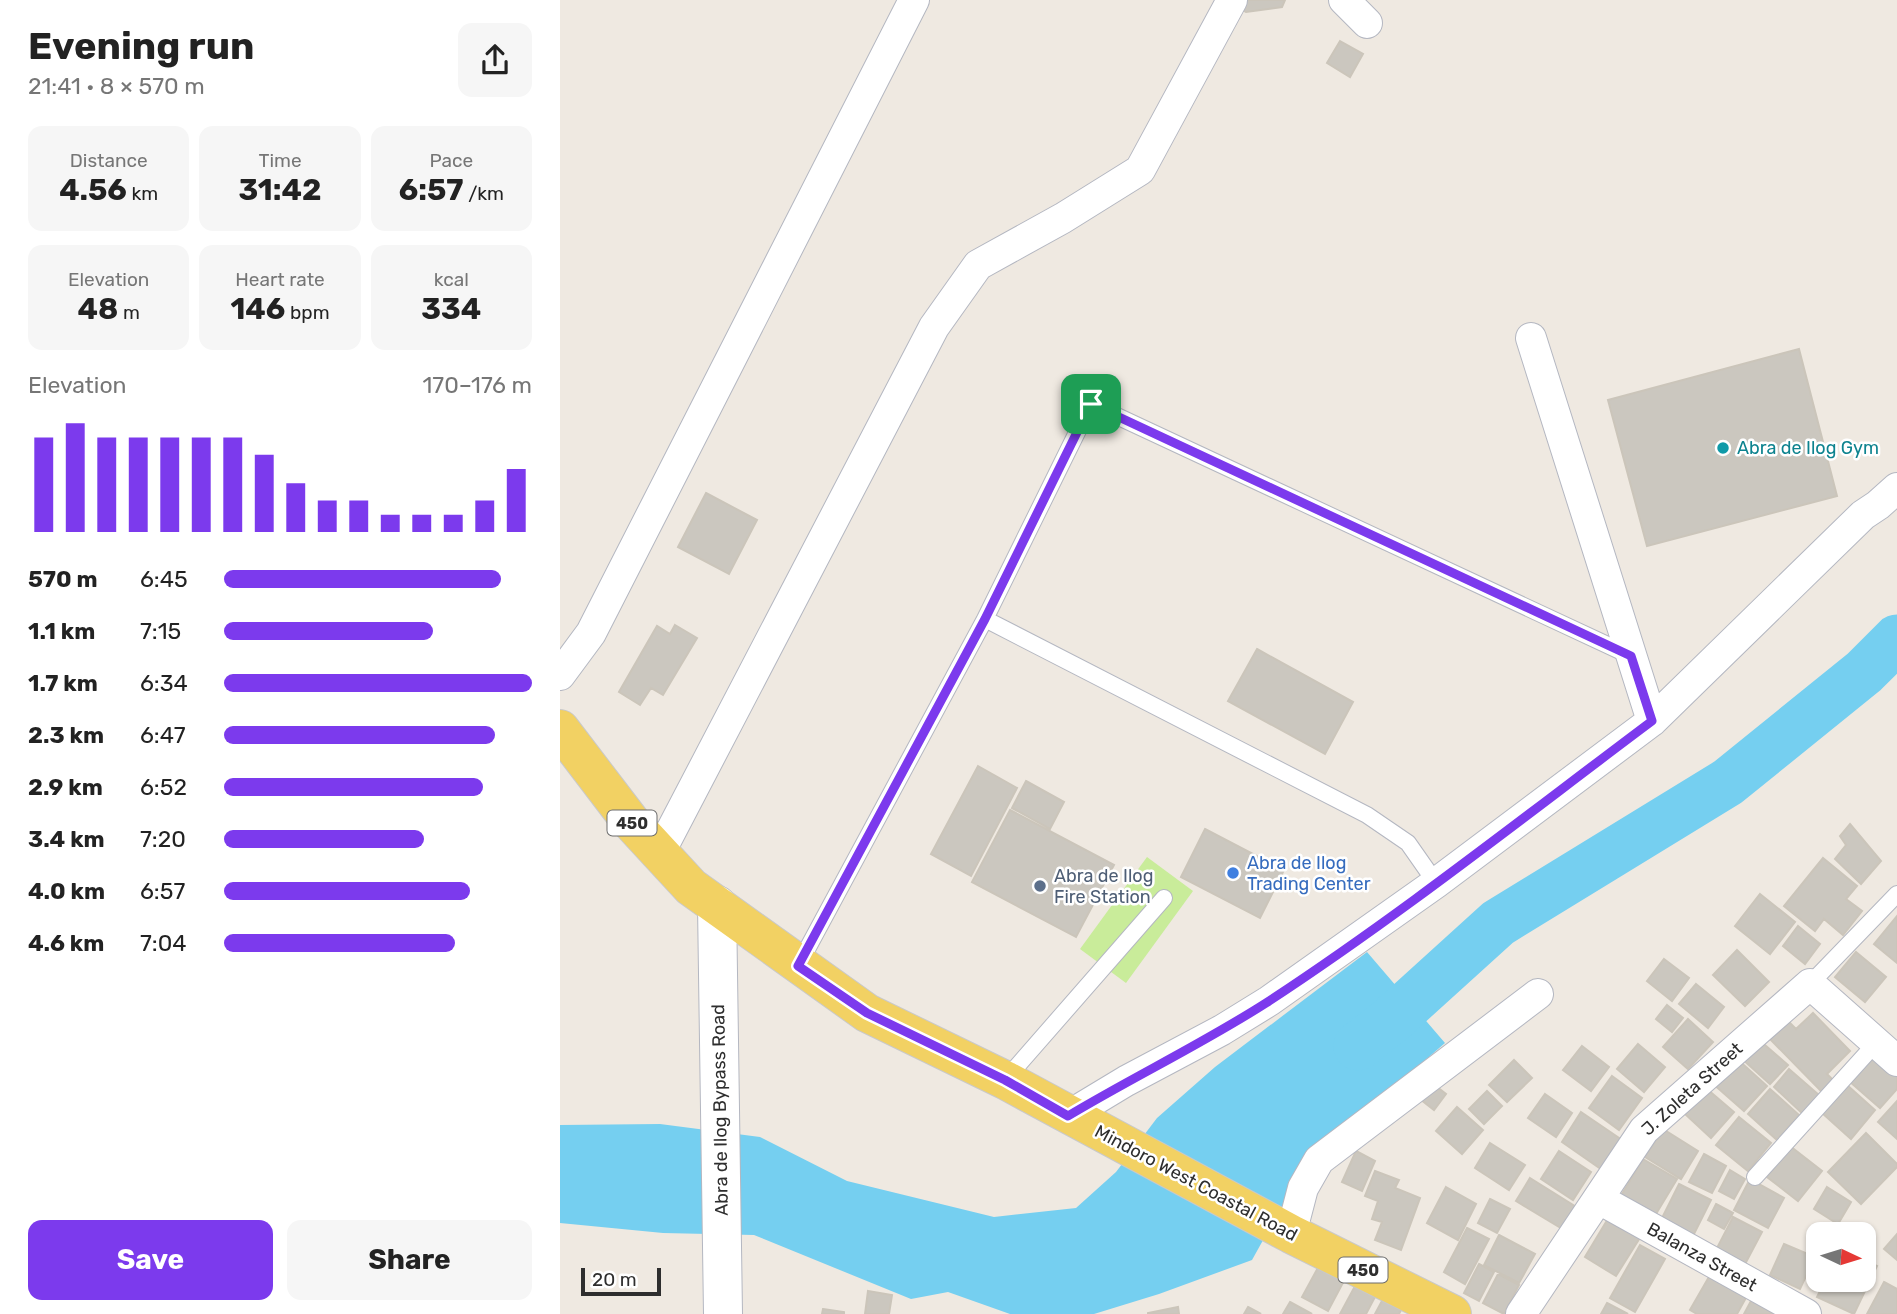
<!DOCTYPE html>
<html lang="en">
<head>
<meta charset="utf-8">
<style>
  :root { --surface:#fff; --page:#f6f6f6; --text:#222; --muted:#767676; --accent:#7c3aed }
  body { margin:0; font-family:Rubik,sans-serif; background:var(--page); color:var(--text); height:100vh; display:flex; flex-direction:column; font-size:26px; white-space:nowrap }
  * { box-sizing:border-box; margin:0 }
  p { font-size:23px; color:var(--muted) }
  .icon { flex:none; width:38px; height:38px; fill:none; stroke:currentColor; stroke-width:2; stroke-linecap:round; stroke-linejoin:round }
  .map { position:relative; flex:1; overflow:hidden }
  .sheet { display:flex; flex-direction:column; background:var(--surface); width:560px }
  .sheet>* { flex:none }
  .needle { width:46px; rotate:94deg }
  .tools { position:absolute; left:1246px; top:1222px; display:grid; gap:14px }
  .tools a { display:grid; place-items:center; width:70px; height:70px; border-radius:14px; background:var(--surface); box-shadow:0 2px 5px #0004; font-size:35px }
  .scale { position:absolute; left:21px; bottom:18px; width:80px; box-sizing:border-box; padding-left:7px; border:4px solid #2e2e2e; border-top:0; font-size:19px; line-height:24px; white-space:nowrap; color:#2e2e2e; -webkit-text-stroke:5px #fff; paint-order:stroke }
  .pin { position:absolute; display:grid; place-items:center; width:60px; height:60px; color:#fff; margin:-30px; border-radius:14px; box-shadow:0 4px 10px #0006 }
  .round { display:grid; place-items:center; flex:none; width:74px; height:74px; border-radius:14px; background:var(--page) }
  .head { display:flex; align-items:center; justify-content:space-between; height:119px; padding:0 28px }
  h1 { font-size:38px; font-weight:700; line-height:52px }
  .metrics { display:grid; grid-template-columns:repeat(3,1fr); gap:10px; height:119px; padding:7px 28px }
  .metrics div { display:grid; align-content:center; border-radius:14px; background:var(--page); text-align:center }
  .metrics b { font-size:30px; font-weight:700 }
  .metrics small { font-size:19px; font-weight:400 }
  .metrics p { font-size:19px }
  .chart { height:196px; padding:14px 28px }
  .chart p { display:flex; justify-content:space-between }
  .chart svg { width:100%; height:126px; margin-top:7px; stroke:var(--accent); stroke-width:6 }
  .primary-button { display:flex; gap:14px; margin-top:auto; padding:14px 28px }
  .primary-button a { flex:1; height:80px; border-radius:14px; background:var(--accent); color:#fff; font-size:28px; font-weight:700; line-height:80px; text-align:center }
  .primary-button a+a { background:var(--page); color:var(--text) }
  ul { padding:0 28px; list-style:none; font-size:23px }
  li { display:grid; grid-template-columns:112px 84px 1fr; align-items:center; height:52px }
  li i { height:18px; border-radius:9px; background:var(--accent) }
  main { display:flex; flex:1; min-height:0 }
  .map>svg:first-child { display:block }
  .pitch { fill:#c9ec9a }
  .water { fill:#75cff0 }
  .lines { fill:none; stroke-linecap:round; stroke-linejoin:round }
  .river { stroke:#75cff0; stroke-width:49 }
  .building { fill:#cbc7bf; stroke:#cbc5ba; stroke-width:2 }
  .service-casing { stroke:#b4b7c1; stroke-width:18 }
  .minor-casing { stroke:#b4b7c1; stroke-width:32 }
  .secondary-casing { stroke:#b4b7c1; stroke-width:40 }
  .primary-casing { stroke:#c9c9c9; stroke-width:40 }
  .service { stroke:#fff; stroke-width:16 }
  .minor { stroke:#fff; stroke-width:30 }
  .secondary { stroke:#fff; stroke-width:38 }
  .primary { stroke:#f2d163; stroke-width:38 }
  .route-casing { stroke:#fff; stroke-width:14 }
  .route { stroke:#7c3aed; stroke-width:9 }
  .culture-dot { fill:#0f9aa8; stroke:#fff; stroke-width:2.5 }
  .shop-dot { fill:#3f7fe0; stroke:#fff; stroke-width:2.5 }
  .service-dot { fill:#5c6f8a; stroke:#fff; stroke-width:2.5 }
  .labels { text-anchor:middle; stroke-width:5; stroke-linejoin:round; paint-order:stroke }
  .shield { fill:#fff; stroke:#6d6d6d; stroke-width:2 }
  .shield-label { font-size:16px; font-weight:bold; fill:#2e2e2e }
  .culture-label { font-size:18px; fill:#0d838f; stroke:#fff; text-anchor:start }
  .shop-label { font-size:18px; fill:#366cbe; stroke:#fff; text-anchor:start }
  .service-label { font-size:18px; fill:#4e5e75; stroke:#fff; text-anchor:start }
  .street-label { font-size:18px; fill:#2e2e2e; stroke:#fff }
</style>
</head>
<body>
<main>
<section class="sheet">
<div class="head"><div><h1>Evening run</h1><p>21:41 · 8 × 570 m</p></div><a class="round"><svg class="icon" aria-label="share" viewBox="0 0 24 24"><path d="M12 15V3M7 8l5-5 5 5M5 13v7h14v-7"/></svg></a></div>
<div class="metrics">
<div><p>Distance</p><b>4.56<small> km</small></b></div>
<div><p>Time</p><b>31:42</b></div>
<div><p>Pace</p><b>6:57<small> /km</small></b></div>
</div>
<div class="metrics">
<div><p>Elevation</p><b>48<small> m</small></b></div>
<div><p>Heart rate</p><b>146<small> bpm</small></b></div>
<div><p>kcal</p><b>334</b></div>
</div>
<div class="chart"><p><span>Elevation</span>170–176 m</p>
<svg viewBox="0 0 160 44" preserveAspectRatio="none"><path d="M5 44V11M15 44V6M25 44V11M35 44V11M45 44V11M55 44V11M65 44V11M75 44V17M85 44V27M95 44V33M105 44V33M115 44V38M125 44V38M135 44V38M145 44V33M155 44V22"/></svg>
</div>
<ul>
<li><b>570 m</b>6:45<i style="width:90%"></i></li>
<li><b>1.1 km</b>7:15<i style="width:68%"></i></li>
<li><b>1.7 km</b>6:34<i style="width:100%"></i></li>
<li><b>2.3 km</b>6:47<i style="width:88%"></i></li>
<li><b>2.9 km</b>6:52<i style="width:84%"></i></li>
<li><b>3.4 km</b>7:20<i style="width:65%"></i></li>
<li><b>4.0 km</b>6:57<i style="width:80%"></i></li>
<li><b>4.6 km</b>7:04<i style="width:75%"></i></li>
</ul>
<div class="primary-button"><a>Save</a><a>Share</a></div>
</section>
<div class="map">
<svg width="1337" height="1314" viewBox="0 0 1337 1314">
  <rect width="100%" height="100%" fill="#efe9e1"/>
  <path class="pitch" d="M587,857L633,891L566,983L520,949Z"/>
  <path class="water" d="M807,952L885,1043L746,1163L692,1260L599,1294L534,1314H450L388,1292L351,1299L194,1235L103,1233L0,1223V1125L100,1124L200,1137L287,1181L434,1217L516,1208L556,1172L597,1118L655,1067Z"/>
  <g class="lines">
    <path class="river" d="M798,1046L830,1021L938,923L1168,782L1304,672L1337,639"/>
  </g>
  <path class="building" d="M665,0H725L722,7L686,12Z
    M780,41L803,54L790,77L767,63Z
    M1239,349L1277,496L1087,546L1048,400Z
    M146,493L197,520L169,574L118,547Z
    M115,625L137,638L103,695L91,688L80,705L59,692L97,626L110,634Z
    M697,649L793,702L765,754L668,701Z
    M418,766L457,788L411,876L371,854Z
    M466,781L504,802L490,829L452,808Z
    M450,810L554,865L516,937L412,882Z
    M1290,824L1321,861L1301,884L1275,859L1286,845L1280,836Z
    M645,829L724,870L700,918L621,877Z
    M1263,858L1297,886L1286,899L1302,911L1283,935L1264,919L1255,931L1224,906Z
    M1200,894L1235,922L1210,954L1175,926Z
    M1337,916V963L1314,944Z
    M1238,926L1260,944L1245,964L1223,946Z
    M1177,950L1209,982L1185,1006L1153,975Z
    M1296,952L1326,977L1305,1002L1275,977Z
    M1104,959L1129,978L1112,1001L1087,981Z
    M1136,984L1164,1007L1148,1028L1119,1004Z
    M1107,1005L1123,1018L1112,1032L1096,1019Z
    M1253,1013L1290,1051L1267,1074L1273,1080L1262,1092L1209,1038L1227,1020L1236,1029Z
    M1128,1019L1153,1042L1128,1069L1103,1047Z
    M1198,1039L1228,1065L1210,1084L1181,1058Z
    M1078,1044L1105,1067L1084,1092L1057,1069Z
    M1022,1046L1049,1067L1031,1091L1003,1070Z
    M1312,1056L1337,1077V1089L1320,1108L1290,1082Z
    M1175,1057L1207,1086L1184,1111L1152,1083Z
    M954,1060L972,1078L947,1102L929,1085Z
    M1229,1069L1259,1095L1243,1114L1214,1087Z
    M1052,1076L1082,1098L1059,1130L1029,1108Z
    M872,1083L886,1094L874,1110L860,1099Z
    M1287,1085L1315,1110L1291,1139L1262,1113Z
    M1147,1089L1174,1112L1151,1138L1125,1114Z
    M1210,1089L1239,1115L1217,1140L1188,1114Z
    M927,1091L942,1106L924,1124L909,1109Z
    M985,1094L1012,1113L996,1137L968,1118Z
    M1337,1101V1139L1318,1122Z
    M897,1107L923,1130L902,1154L876,1131Z
    M1021,1112L1062,1140L1041,1169L1002,1142Z
    M1179,1117L1211,1143L1188,1171L1156,1145Z
    M1103,1129L1138,1151L1121,1179L1085,1157Z
    M1306,1133L1337,1164V1167L1301,1204L1268,1172Z
    M930,1143L965,1165L949,1190L915,1168Z
    M1230,1146L1262,1171L1238,1201L1207,1177Z
    M796,1151L815,1161L802,1191L782,1182Z
    M999,1151L1031,1172L1013,1200L981,1179Z
    M1144,1154L1166,1166L1152,1193L1129,1182Z
    M1083,1159L1117,1179L1093,1219L1059,1199Z
    M1170,1170L1185,1179L1174,1199L1159,1191Z
    M815,1171L839,1180L835,1188L860,1198L841,1250L815,1240L822,1222L812,1219L818,1201L805,1196Z
    M970,1178L1018,1208L1004,1230L956,1201Z
    M1190,1179L1224,1198L1208,1228L1174,1210Z
    M1119,1184L1151,1200L1132,1238L1100,1222Z
    M886,1187L916,1204L898,1240L867,1223Z
    M1267,1187L1291,1202L1278,1224L1254,1209Z
    M930,1199L950,1209L937,1233L918,1223Z
    M1156,1204L1173,1213L1164,1229L1148,1220Z
    M1049,1217L1081,1236L1056,1276L1025,1257Z
    M1173,1217L1202,1232L1185,1264L1157,1248Z
    M907,1228L929,1239L905,1284L884,1272Z
    M1337,1234V1260L1324,1249Z
    M939,1235L975,1254L959,1283L924,1265Z
    M1224,1244L1255,1257L1240,1289L1210,1275Z
    M1080,1245L1105,1259L1075,1312L1050,1298Z
    M1304,1260L1317,1266L1294,1314L1257,1297L1266,1279H1304Z
    M760,1264L786,1277L768,1311L742,1297Z
    M919,1264L934,1272L919,1301L904,1293Z
    M938,1274L959,1285L944,1314L923,1303Z
    M1150,1275L1187,1296L1177,1314H1137L1130,1310Z
    M1324,1282L1337,1289V1314H1307Z
    M795,1286L815,1297L806,1314H780Z
    M308,1291L332,1295L329,1314H305Z
    M824,1297L843,1306L839,1314H815Z
    M1192,1299L1219,1314H1184Z
    M730,1302L752,1314H723Z
    M1047,1303L1068,1314H1041Z
    M618,1307L619,1314H588V1313Z
    M688,1307L701,1314H684Z
    M263,1309L284,1312V1314H262Z"/>
  <g class="lines">
    <g class="service-casing">
      <path id="service" d="M425,619L807,815L848,843L876,883
        M238,966L425,619L531,404L1071,656
        M1250,984L1337,894
        M445,1080L604,898
        M1195,1177L1316,1043"/>
    </g>
    <g class="minor-casing">
      <path id="minor" d="M784,0L807,23
        M971,338L1092,721
        M0,675L31,633L354,0
        M99,854L374,327L418,265L503,218L580,170L672,0
        M508,1116L566,1081L662,1030L709,1001L876,883L1092,721L1303,515L1318,505L1337,488
        M1039,1199L1246,1314
        M731,1234L743,1188L759,1160L978,994
        M961,1314L1084,1130L1250,984L1337,1061"/>
    </g>
    <g class="secondary-casing">
      <path id="secondary" d="M157,905L163,1314"/>
    </g>
    <g class="primary-casing">
      <path id="primary" d="M0,729L71,822L131,887L307,1013L445,1080L731,1234L892,1314"/>
    </g>
    <use href="#service" class="service"/>
    <use href="#minor" class="minor"/>
    <use href="#secondary" class="secondary"/>
    <use href="#primary" class="primary"/>
  </g>
  <g class="lines">
    <g class="route-casing">
      <path id="route" d="M531,404L1071,656L1092,721C965,816 839,916 706,1003C642,1044 573,1077 508,1116L445,1080L307,1013L238,966L425,619Z"/>
    </g>
    <use href="#route" class="route"/>
  </g>
  <circle class="culture-dot" cx="1163" cy="448" r="7"/>
  <circle class="shop-dot" cx="673" cy="873" r="7"/>
  <circle class="service-dot" cx="480" cy="886" r="7"/>
  <g class="labels">
    <g class="shield">
      <rect x="47.5" y="810.5" width="49" height="25" rx="5"/>
      <rect x="778.5" y="1257.5" width="49" height="25" rx="5"/>
    </g>
    <g class="shield-label">
      <text x="72" y="829">450</text>
      <text x="803" y="1276">450</text>
    </g>
    <g class="culture-label">
      <text x="1177" y="454">Abra de Ilog Gym</text>
    </g>
    <g class="shop-label">
      <text x="687" y="869">Abra de Ilog<tspan x="687" dy="21">Trading Center</tspan></text>
    </g>
    <g class="service-label">
      <text x="494" y="882">Abra de Ilog<tspan x="494" dy="21">Fire Station</tspan></text>
    </g>
    <g class="street-label">
      <text transform="translate(1132 1089) rotate(-42)" y="6">J. Zoleta Street</text>
      <text transform="translate(160 1110) rotate(-91)" y="6">Abra de Ilog Bypass Road</text>
      <text transform="translate(636 1183) rotate(28)" y="6">Mindoro West Coastal Road</text>
      <text transform="translate(1142 1257) rotate(29)" y="6">Balanza Street</text>
    </g>
  </g>
</svg>
<div class="tools">
<a><svg class="needle" viewBox="-14 -14 28 28"><path d="M0-13l5 13h-10z" fill="#e53935"/><path d="M0 13l5-13h-10z" fill="#767676"/></svg></a>
</div>
<div class="scale">20 m</div>
<div class="pin" style="left:531px;top:404px;background:#1e9e55"><svg class="icon" aria-label="arrive" viewBox="0 0 24 24"><path d="M6 21V4h12l-3 4 3 4H6"/></svg></div>
</div>
</main>
</body>
</html>
